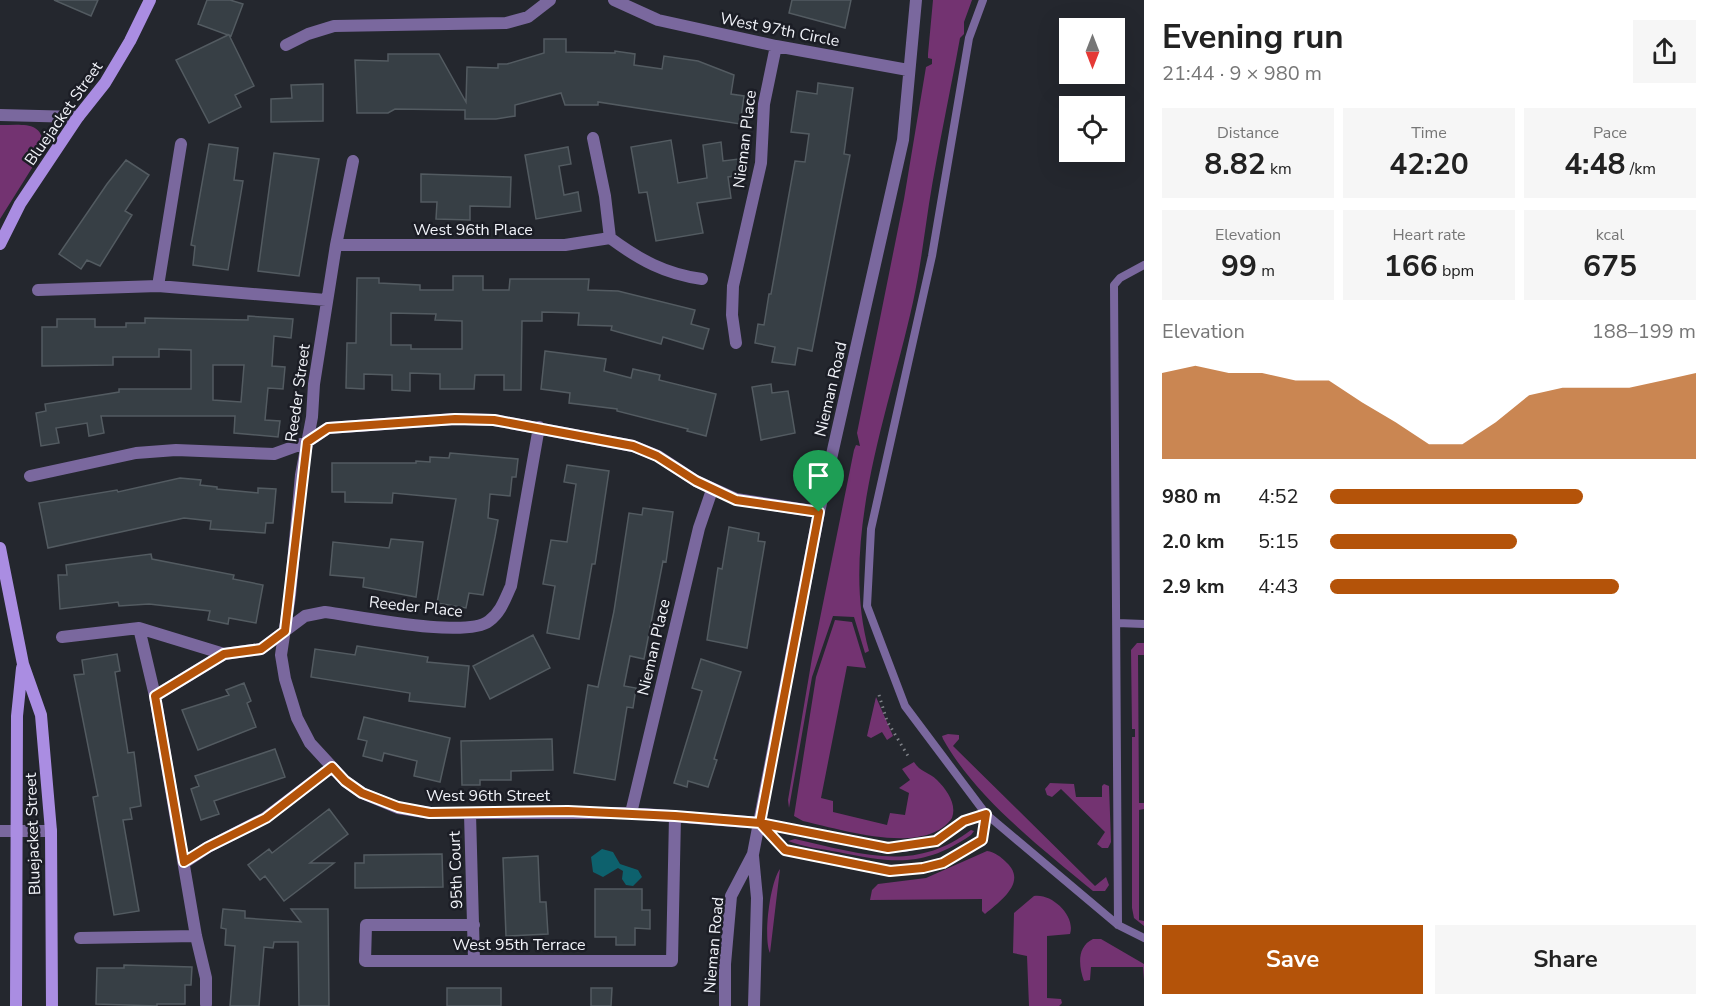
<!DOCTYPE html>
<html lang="en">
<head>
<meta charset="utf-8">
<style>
  :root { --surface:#fff; --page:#f6f6f6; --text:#222; --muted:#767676; --accent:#b45309 }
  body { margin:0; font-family:"Nunito Sans",sans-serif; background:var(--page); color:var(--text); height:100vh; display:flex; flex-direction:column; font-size:22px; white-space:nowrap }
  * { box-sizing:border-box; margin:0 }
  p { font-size:20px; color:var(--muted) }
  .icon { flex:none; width:33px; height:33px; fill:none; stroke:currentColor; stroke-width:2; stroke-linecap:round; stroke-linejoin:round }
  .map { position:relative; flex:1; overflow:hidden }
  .sheet { display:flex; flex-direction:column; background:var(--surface); width:570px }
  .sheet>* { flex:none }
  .needle { width:39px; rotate:180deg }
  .buttons { position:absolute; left:1059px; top:18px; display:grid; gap:12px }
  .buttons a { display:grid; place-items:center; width:66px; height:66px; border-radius:0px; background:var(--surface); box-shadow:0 6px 24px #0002; font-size:30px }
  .pin { position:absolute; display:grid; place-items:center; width:51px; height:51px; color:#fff; margin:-62px -26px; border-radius:50% 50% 50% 0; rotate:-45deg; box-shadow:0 0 6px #0007 }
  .pin .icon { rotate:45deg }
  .round { display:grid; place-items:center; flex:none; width:63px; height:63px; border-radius:0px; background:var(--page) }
  .summary { display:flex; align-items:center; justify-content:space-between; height:102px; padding:0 18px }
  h1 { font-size:33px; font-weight:700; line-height:45px }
  .stats { display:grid; grid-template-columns:repeat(3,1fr); gap:9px; height:102px; padding:6px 18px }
  .stats div { display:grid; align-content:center; border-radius:0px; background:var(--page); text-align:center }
  .stats b { font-size:30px; font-weight:700 }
  .stats small { font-size:16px; font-weight:400 }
  .stats p { font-size:16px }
  .chart { height:168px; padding:12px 18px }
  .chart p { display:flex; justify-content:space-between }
  .chart svg { width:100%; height:108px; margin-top:6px; fill:var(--accent); opacity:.7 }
  .cta { display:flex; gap:12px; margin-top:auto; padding:12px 18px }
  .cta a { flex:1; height:69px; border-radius:0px; background:var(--accent); color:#fff; font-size:24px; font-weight:700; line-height:69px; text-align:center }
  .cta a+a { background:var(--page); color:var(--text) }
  ul { padding:0 18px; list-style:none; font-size:20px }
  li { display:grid; grid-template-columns:96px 72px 1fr; align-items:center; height:45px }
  li i { height:15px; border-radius:8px; background:var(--accent) }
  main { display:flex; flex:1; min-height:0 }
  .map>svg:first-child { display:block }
  .green { fill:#733371 }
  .water { fill:#0d616d }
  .building { fill:#373f45; stroke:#535b61; stroke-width:1.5; fill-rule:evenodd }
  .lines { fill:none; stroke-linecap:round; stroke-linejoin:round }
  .path { stroke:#808389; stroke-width:3; stroke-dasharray:1.5 4.5; stroke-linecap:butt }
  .lane { stroke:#7a689e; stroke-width:8 }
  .street { stroke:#7a689e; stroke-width:12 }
  .secondary { stroke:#aa8de2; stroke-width:12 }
  .route-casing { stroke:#fff; stroke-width:12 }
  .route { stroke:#b45309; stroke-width:8 }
  .labels { text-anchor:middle; stroke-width:5; stroke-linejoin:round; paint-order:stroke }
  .street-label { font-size:16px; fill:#f1f3f9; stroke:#1b1d25 }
</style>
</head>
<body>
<main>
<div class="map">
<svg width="1144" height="1006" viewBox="0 0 1144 1006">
  <rect width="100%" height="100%" fill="#24272e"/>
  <path class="green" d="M933,0H972L964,22V34L960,38C950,93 938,148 929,204C924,237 920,270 913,302C889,412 838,540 869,651L865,653L854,617L833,616L812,677L789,808L788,800L812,658L854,450L856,445L860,446L857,433L904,199L926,67L932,64V59L928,58V54Z
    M0,125C23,125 47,120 42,152L0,219Z
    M835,620L852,622L866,668L847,666L821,798L833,801V812L887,825L890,813L905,815L909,793L899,788L910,780L902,769L914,762C920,772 929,772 937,780C947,790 957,804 952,818C925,857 840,829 803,821L794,816L816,677Z
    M1137,643H1144V655H1138L1139,803H1144V809L1139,810V920L1144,921V926L1134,918L1132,908V737H1135V729H1132L1131,650Z
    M876,697L893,736L887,740L882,732L871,738L867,736Z
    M948,734L959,735V739L953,746L1095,886L1106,877L1109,885L1105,891H1093C1042,849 975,797 943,739L942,736Z
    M1050,783L1074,784L1076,797H1102V786L1104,784L1109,786L1111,842L1108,848H1102L1097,844L1105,832L1061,789L1052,797L1047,795L1045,789Z
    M971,830L974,831L971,835C923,868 893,863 838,852C822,849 803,847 788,841L795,839C859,853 914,874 971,830Z
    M987,851C995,852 1001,857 1007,863C1027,882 1001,901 985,914L982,911V899L870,900L872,890L878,884L926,878Z
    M780,869L770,953C763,938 770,882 780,869Z
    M1034,896C1052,893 1076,916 1070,934L1047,936V998L1061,999L1062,1003L1059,1006H1029L1027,956L1013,953L1014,913Z
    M1093,939H1101L1144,964V980L1143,967H1091L1090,980L1084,981C1079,967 1076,947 1093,939Z"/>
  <path class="water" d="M602,849L613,852L620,864L638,870L642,877L633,886L626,885L622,879L623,871L618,868L603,877L593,872L591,857Z"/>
  <path class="building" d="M54,0H98L91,16Z
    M207,0H230L243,4L231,36L229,35L254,86L235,95L241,107L209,123L176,60L228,35L198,24Z
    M792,0H851L845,28L789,13Z
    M544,39H566V52L615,53V51L635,54L634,65L662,69L664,56L698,61L734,75L731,94L744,96L740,124L598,102V105H565L561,93L515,105V116L496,119H465V110L395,109L388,113H357L355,60L388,61V54H439L466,102L467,67L498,68V64H507L544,53Z
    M818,83L853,88L844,154L850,155L812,351L798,348L795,365L772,362L775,347L755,343L758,324L764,325L769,294H771L795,161L805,162L809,134L791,132L797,91L817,94Z
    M323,84V121L271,122V99L292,98L291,85Z
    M671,140L678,183L707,178L703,145L721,142L723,161L739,159L742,175L728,177L731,198L697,203L703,233L656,241L647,192L639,193L631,147Z
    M209,144L238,148L234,180L243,181L228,270L193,265L195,246L191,245Z
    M568,147L571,164L559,166L564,195L578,192L581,211L536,219L525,155Z
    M274,153L319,159L299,276L258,271Z
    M126,160L149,175L125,211L132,215L100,266L87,260L81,269L59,254L107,184Z
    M421,174L511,177L510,207L470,206V220L436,219L437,202H421Z
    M453,276H483V290H509L510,279H589L588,290L618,291L695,310L691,324L709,329L703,349L663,337L661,344L611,330L612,326L578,325L579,313L542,312V321H522L521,390H504V375H475L474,389H440V374L410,373V391L392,390V375L364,374V389L346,388L347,343H356L357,278H379V283L420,285V290H453ZM391,313L436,314L435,320L462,321V349H411V345H391Z
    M248,316L293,319L291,338L274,336L272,366L285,367L283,389L268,388L265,420L280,421L278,437L234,433L235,416H101L104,433L89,436L87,423L56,428L59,443L41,446L36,413L46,411L45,404L119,392V389H191V350L159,349V357H113V365L42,366V327H57V319H95V327H126V323H145V318L248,320ZM213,365H244L241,402L213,400Z
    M545,351L606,359L604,371L631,378L633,369L660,375L659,380L716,394L706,436L687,431L688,429L617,411V409L569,403L570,393L541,389Z
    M771,384L772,393L788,391L795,433L761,440L752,387Z
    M450,453L518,459L516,477H512L510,496L490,494L488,518L498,520L495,537L483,595L469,593L466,608L437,603L456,499L393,493L392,503L345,502V492H332V463H416V461L430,462V457L449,458Z
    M567,465L609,471L595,564H592L579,639L547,633L555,586L543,584L551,540L567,542L576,484L564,482Z
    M180,478L201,480L200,485L217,487V489L258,493V488L276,489L273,523H266L265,533L210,529L211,521L184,518L48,548L39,503L117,490L118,492Z
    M643,508L673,512L666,562L663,561L644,659L630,656L624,686L636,688L633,708L627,707L615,780L574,773L588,685L598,687L614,611L629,513L642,515Z
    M729,527L759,533L758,541L765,542L747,648L707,640L718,568L722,569Z
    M391,539L423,542L416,597L363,587L364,578L330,575L333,542L389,548Z
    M151,554L152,559L234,575L233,579L263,585L256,623L229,618L228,624L208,620L210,611L149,604L119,606L118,602L60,609L58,575H67L66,565Z
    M533,635L550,668L490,699L473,666Z
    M357,646L428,657L427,662L469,666L465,707L409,701L410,693L311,677L315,649L355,655Z
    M117,654L120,671L115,672L128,753L134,752L141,806L130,808L132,819L123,820L139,911L114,915L93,797L98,796L74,675L84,674L82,660Z
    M701,659L741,672L714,759L717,760L708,787L688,781L687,787L674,783L702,691L692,688Z
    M244,683L251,701L247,703L256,727L198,750L182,710L229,695L226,690Z
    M364,717L450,738L440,782L414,776L417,761L384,753L382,761L363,756L367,741L358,739Z
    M552,739L553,770L511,771V780H480V785H462L461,741Z
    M275,749L285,777L214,801L219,814L201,820L191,789L199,786L195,776Z
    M329,809L348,834L310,863H334L284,901L265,876L260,880L248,865L269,849L272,853Z
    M442,854L443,887L355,888V863H364V855Z
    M538,856L540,902H546L548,934L506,936L503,858Z
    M595,889H642V910H650V929L635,928V945H616V937H595Z
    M223,909L245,911V918L301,922L291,909H328L329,1006H299L298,942H274L273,948L264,947L259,1006H230L235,946L225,945L226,929L221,928Z
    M124,965L192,967L191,985H185V1004H157V1006L96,1004L97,968H124Z
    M447,988H501V1006H447Z
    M591,988H612L611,1006H591Z"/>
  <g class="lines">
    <path class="path" d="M879,695L887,721L908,756"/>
    <path class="lane" d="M983,0L969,38L932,256L871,529L867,606L905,706L986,814L1118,925L1144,938
      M1117,623L1144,624
      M760,823L785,850L890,871L923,868L943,863L982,840L986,814
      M760,823L888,848H904L936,841L964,821L986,814
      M1118,925L1114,285L1120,278L1144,265"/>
    <path class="street" d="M614,0L658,20L776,46L908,70
      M286,45L308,34L334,26L506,23L528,17L550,0
      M0,115L78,117
      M593,138L605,196L610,238
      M353,161L336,245L314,384L312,417L301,475L290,595L281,655L285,679L297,718L310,743L345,781L362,793L398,808L430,813H631L760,823
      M610,238C640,260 665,274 702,279
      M336,245H565L610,238
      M158,286L181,144
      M38,290L158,286L326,300
      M736,343L732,315L733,286L761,163L764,104L776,46
      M30,476L136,453L176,450L274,454L307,442L328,428L455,419L494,420L633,446L658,456L696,481L736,499L819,512
      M62,637L139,628
      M155,696L224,654
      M631,813L699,528L712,490
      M470,814L474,960
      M0,831H51
      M753,856L757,898L754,1006
      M184,863L208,847L265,818L332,767
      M474,925H366L365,961H672L675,816
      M80,938L196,936
      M206,1004V978L196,936L155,696L139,628L224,654L261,649L305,616L325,612C357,616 466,639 489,621C501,612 505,599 511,586L539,427
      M725,1006V964L731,896L753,854L819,512L903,140L916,0"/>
    <path class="secondary" d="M0,244L20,204L78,117L105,83L130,41L150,0
      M0,548L23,664L41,715L51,831L52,1006
      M16,1006L17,716L22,668"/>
  </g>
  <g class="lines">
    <g class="route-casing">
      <path id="route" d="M819,512L736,500L696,481L657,456L633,446L494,420L455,419L328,428L307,442L285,631L261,649L224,654L155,696L184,862L208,847L266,818L332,767L345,781L362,793L398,807L430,813L568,811L675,816L760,823L888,848L936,841L964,821L986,814L982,840L943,863L923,868L890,871L785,850L760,823L819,512"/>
    </g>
    <use href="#route" class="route"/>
  </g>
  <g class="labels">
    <g class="street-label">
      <text transform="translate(780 29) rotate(11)" y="6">West 97th Circle</text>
      <text transform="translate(63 113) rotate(-55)" y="6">Bluejacket Street</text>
      <text transform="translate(744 139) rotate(-83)" y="6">Nieman Place</text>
      <text x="473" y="235">West 96th Place</text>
      <text transform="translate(830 389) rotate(-77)" y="6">Nieman Road</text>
      <text transform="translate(297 393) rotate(-82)" y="6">Reeder Street</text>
      <text transform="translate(416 606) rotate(6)" y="6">Reeder Place</text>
      <text transform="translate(653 647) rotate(-77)" y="6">Nieman Place</text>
      <text x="488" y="801">West 96th Street</text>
      <text transform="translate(32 834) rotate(-92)" y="6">Bluejacket Street</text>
      <text transform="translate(455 870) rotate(-92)" y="6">95th Court</text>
      <text x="519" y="950">West 95th Terrace</text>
      <text transform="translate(713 945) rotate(-85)" y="6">Nieman Road</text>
    </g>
  </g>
</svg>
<div class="buttons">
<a><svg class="needle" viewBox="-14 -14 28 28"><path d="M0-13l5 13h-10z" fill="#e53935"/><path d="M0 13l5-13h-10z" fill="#767676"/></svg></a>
<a><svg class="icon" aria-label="locate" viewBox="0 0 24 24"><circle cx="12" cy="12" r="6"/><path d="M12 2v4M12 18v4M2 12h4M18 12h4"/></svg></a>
</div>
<div class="pin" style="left:819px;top:512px;background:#1e9e55"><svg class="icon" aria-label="arrive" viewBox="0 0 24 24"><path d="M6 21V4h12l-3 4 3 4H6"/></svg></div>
</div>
<section class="sheet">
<div class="summary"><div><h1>Evening run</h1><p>21:44 · 9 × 980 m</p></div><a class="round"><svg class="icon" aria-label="share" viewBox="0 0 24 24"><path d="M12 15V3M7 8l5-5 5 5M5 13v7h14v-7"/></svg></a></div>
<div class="stats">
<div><p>Distance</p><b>8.82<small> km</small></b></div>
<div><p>Time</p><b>42:20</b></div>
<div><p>Pace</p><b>4:48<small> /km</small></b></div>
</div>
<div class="stats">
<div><p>Elevation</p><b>99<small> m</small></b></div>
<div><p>Heart rate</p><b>166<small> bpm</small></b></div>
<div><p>kcal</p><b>675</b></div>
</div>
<div class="chart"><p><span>Elevation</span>188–199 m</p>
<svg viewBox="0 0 160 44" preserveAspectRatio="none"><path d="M0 44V9L10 6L20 9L30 9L40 12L50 12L60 21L70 29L80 38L90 38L100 29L110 18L120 15L130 15L140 15L150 12L160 9V44z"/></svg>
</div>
<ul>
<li><b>980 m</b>4:52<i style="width:69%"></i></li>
<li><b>2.0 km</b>5:15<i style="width:51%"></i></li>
<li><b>2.9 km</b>4:43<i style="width:79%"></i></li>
</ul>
<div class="cta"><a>Save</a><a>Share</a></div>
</section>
</main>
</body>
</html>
